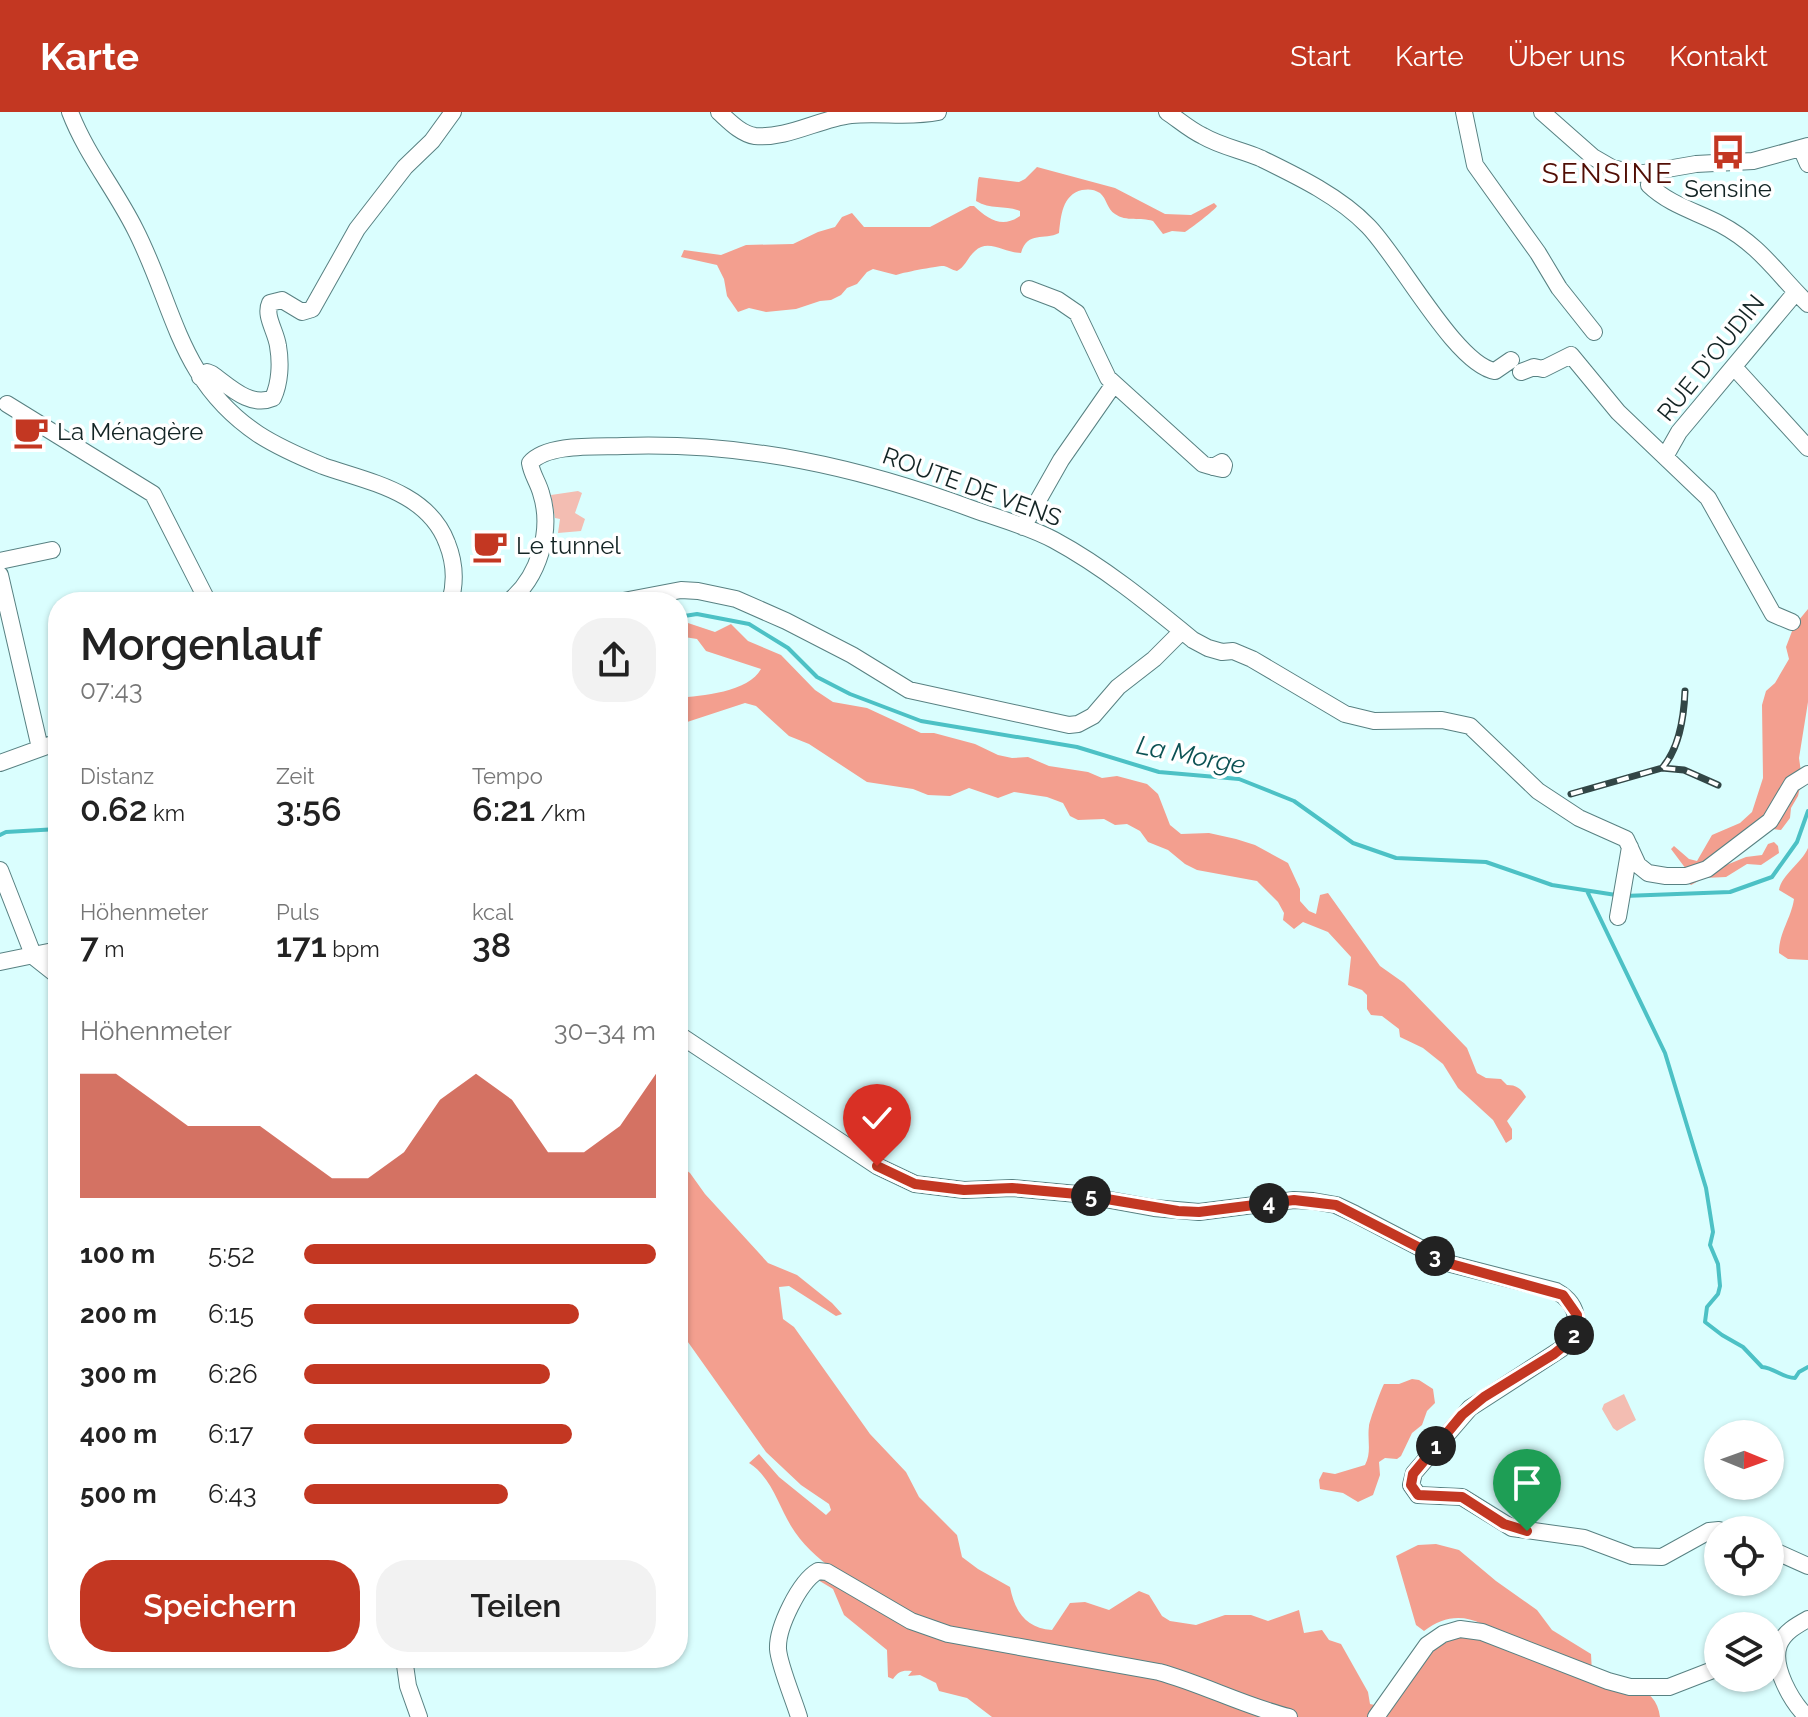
<!DOCTYPE html>
<html lang="de">
<head>
<meta charset="utf-8">
<style>
  :root { --surface:#fff; --page:#f2f2f2; --text:#222; --muted:#767676; --accent:#c33722 }
  body { margin:0; font-family:Raleway,sans-serif; background:var(--page); color:var(--text); height:100vh; display:flex; flex-direction:column; font-size:30px; white-space:nowrap }
  * { box-sizing:border-box; margin:0 }
  p { font-size:26px; color:var(--muted) }
  .icon { flex:none; width:44px; height:44px; fill:none; stroke:currentColor; stroke-width:2; stroke-linecap:round; stroke-linejoin:round }
  .map { position:relative; flex:1; overflow:hidden }
  .drawer { position:absolute; left:48px; top:480px; width:640px; height:1076px; display:flex; flex-direction:column; background:var(--surface); border-radius:32px; box-shadow:0 2px 6px #0004 }
  .drawer>* { flex:none }
  .needle { width:52px; rotate:91deg }
  .tools { position:absolute; left:1704px; top:1308px; display:grid; gap:16px }
  .tools a { display:grid; place-items:center; width:80px; height:80px; border-radius:50%; background:var(--surface); box-shadow:0 2px 6px #0004; font-size:40px }
  .pin { position:absolute; display:grid; place-items:center; width:68px; height:68px; color:#fff; margin:-82px -34px; border-radius:50% 50% 50% 0; rotate:-45deg; box-shadow:0 0 8px #0007 }
  .pin .icon { rotate:45deg }
  .km { position:absolute; width:40px; height:40px; margin:-20px; border-radius:50%; background:#222; color:#fff; font-size:22px; line-height:40px; text-align:center }
  .round { display:grid; place-items:center; flex:none; width:84px; height:84px; border-radius:32px; background:var(--page) }
  .overview { display:flex; align-items:center; justify-content:space-between; height:136px; padding:0 32px }
  h1 { font-size:44px; font-weight:600; line-height:60px }
  .figures { display:grid; grid-template-columns:repeat(3,1fr); gap:12px; height:136px; padding:8px 32px }
  .figures div { display:grid; align-content:center }
  .figures b { font-size:34px; font-weight:600 }
  .figures small { font-size:22px; font-weight:400 }
  .figures p { font-size:22px }
  .chart { height:224px; padding:16px 32px }
  .chart p { display:flex; justify-content:space-between }
  .chart svg { width:100%; height:144px; margin-top:8px; fill:var(--accent); opacity:.7 }
  .primary-button { display:flex; gap:16px; margin-top:auto; padding:16px 32px }
  .primary-button a { flex:1; height:92px; border-radius:32px; background:var(--accent); color:#fff; font-size:32px; font-weight:600; line-height:92px; text-align:center }
  .primary-button a+a { background:var(--page); color:var(--text) }
  ul { padding:0 32px; list-style:none; font-size:26px }
  li { display:grid; grid-template-columns:128px 96px 1fr; align-items:center; height:60px }
  li i { height:20px; border-radius:10px; background:var(--accent) }
  header { display:flex; align-items:center; gap:48px; box-sizing:border-box; height:112px; padding:0 40px; background:var(--accent); color:#fff }
  header strong { font-size:38px }
  nav { display:flex; gap:44px; margin-inline-start:auto; font-size:28px }
  .map>svg:first-child { display:block }
  .green { fill:#f3bdb2 }
  .forest { fill:#f39f8f }
  .lines { fill:none; stroke-linecap:round; stroke-linejoin:round }
  .stream { stroke:#4cc1c5; stroke-width:4 }
  .minor-casing { stroke:#588182; stroke-width:18 }
  .minor { stroke:#fff; stroke-width:16 }
  .rail-casing { stroke:#324646; stroke-width:7 }
  .rail { stroke:#fff; stroke-width:4; stroke-dasharray:12; stroke-linecap:butt }
  .route-casing { stroke:#fff; stroke-width:16 }
  .route { stroke:#c33722; stroke-width:10 }
  .labels { text-anchor:middle; stroke-width:7; stroke-linejoin:round; paint-order:stroke }
  .poi-label { font-size:24px; fill:#132424; stroke:#fff; text-anchor:start }
  .street-label { font-size:24px; fill:#132424; stroke:#fff }
  .water-label { font-size:26px; font-style:italic; fill:#0c5254; stroke:#fff }
  .quarter-label { font-size:28px; letter-spacing:2px; fill:#510d04; stroke:#fff }
</style>
</head>
<body>
<header>
<strong>Karte</strong>
<nav><a>Start</a><a>Karte</a><a>Über uns</a><a>Kontakt</a></nav>
</header>
<div class="map">
<svg width="1808" height="1605" viewBox="0 0 1808 1605">
  <rect width="100%" height="100%" fill="#dafefe"/>
  <path class="green" d="M578,379L582,381L575,401L585,407L581,419L558,421L560,407L555,406L551,383Z
    M1624,1282L1636,1308L1617,1319L1613,1316L1602,1297L1604,1292Z"/>
  <path class="forest" d="M1037,55L1115,76L1165,102L1191,103L1214,91L1217,94C1215,98 1190,117 1185,120L1172,119L1163,122L1153,109C1141,105 1126,110 1115,102C1107,97 1107,87 1100,81C1094,77 1088,77 1082,78C1062,83 1061,104 1059,121C1044,129 1028,118 1021,141C1005,141 988,126 975,139C967,146 966,154 957,159C952,158 948,155 944,154C941,153 900,161 896,163L873,157L867,160L857,172L847,176L841,183L831,188L820,189L796,197L766,200L749,196L738,200L727,184L724,167L717,153L681,145L684,138L721,143L746,133L793,132L818,120L835,115L842,105L852,101L864,115H930L970,94H974C988,107 1002,117 1020,104V99C1006,93 991,98 976,89L978,68L979,65L1019,70L1025,67Z
    M1808,497V590L1799,646L1802,667L1798,684L1791,696L1790,706L1781,718L1773,717L1774,713L1714,758L1746,745L1762,743L1768,732L1774,730L1778,734L1779,741L1761,753L1747,752L1726,765L1704,766L1691,773L1687,770L1689,761L1671,737L1674,734L1689,747L1697,749L1712,723L1740,711L1752,700L1763,666L1762,593L1766,579L1775,571L1789,547L1786,535L1794,514Z
    M685,510L715,520L731,512L748,529L781,543L815,578L833,590L867,596L921,621H934L975,632L998,643L1012,646L1028,645L1049,654L1088,660L1102,666L1117,664L1147,672L1158,682L1170,713L1181,722L1209,721L1236,727L1255,733L1288,751L1300,777V789L1309,799L1316,802L1320,783L1328,781L1380,854L1404,871L1467,936L1477,961L1486,966L1501,967L1507,973C1516,973 1521,976 1526,985L1507,1009L1512,1017V1027L1506,1031L1493,1008L1458,976L1443,952L1423,936L1400,925L1399,917L1382,904L1371,903L1367,897V883L1362,878L1348,873L1351,845L1328,820L1303,810L1294,817L1283,808L1284,801L1278,790L1257,769L1197,758L1185,752L1168,738L1148,730L1140,719L1127,712L1115,713L1104,707L1078,708L1070,704L1063,691L1047,685L1014,680L998,686L969,676L950,684L928,683L913,677L867,670L809,632L789,624L756,594L745,591L678,613V586C701,584 749,580 761,557L706,539L697,527L678,524V512Z
    M1808,736V848L1788,847L1779,841C1779,820 1791,807 1794,787L1779,778C1782,762 1801,752 1808,736Z
    M678,1052L690,1061L705,1082L768,1151L797,1163L832,1191L842,1202L836,1204L789,1174L779,1175L783,1207L794,1215L870,1322L906,1360L919,1385L957,1423L962,1445L978,1457L1010,1475C1015,1500 1026,1516 1052,1518L1070,1491L1085,1490L1109,1498L1139,1479L1149,1483L1162,1504L1170,1509L1196,1513L1225,1503H1251L1268,1509L1299,1498L1304,1521L1322,1518L1329,1528L1341,1532L1368,1580L1370,1592L1388,1596L1432,1536L1482,1512C1461,1502 1443,1505 1424,1519L1416,1513L1396,1444L1418,1433L1436,1432L1459,1438L1496,1469L1537,1498L1552,1518L1591,1542L1592,1561C1618,1569 1657,1572 1660,1605H992L967,1586L939,1579L936,1571L920,1563L908,1564L912,1559C902,1558 899,1559 893,1567L888,1565L887,1538L844,1503L833,1477L818,1468L835,1466V1458C818,1447 801,1431 791,1414C778,1392 771,1365 749,1351L759,1342L779,1365L826,1403L831,1398L829,1392L801,1373L766,1340L678,1216Z
    M1412,1267L1419,1268L1433,1277L1435,1291L1427,1299L1422,1313L1412,1321L1401,1344L1397,1347L1385,1346L1379,1350L1380,1363L1373,1383L1358,1390L1343,1381L1320,1377L1319,1368L1323,1360L1335,1362L1365,1353C1372,1340 1367,1328 1369,1314C1369,1310 1382,1275 1384,1272H1399Z"/>
  <g class="lines">
    <path class="stream" d="M678,505L697,502L749,512L788,536L817,565L850,582L921,609L1077,635L1159,660L1239,667L1294,689L1353,731L1396,746L1486,750L1552,773L1616,783
      M0,723L6,720L58,717
      M1587,779L1665,941L1706,1076L1713,1120L1710,1133L1718,1152L1720,1174L1718,1182L1707,1195L1705,1210L1722,1223L1743,1235L1762,1255C1775,1256 1782,1266 1795,1266L1799,1260L1808,1255
      M1624,784L1730,780L1772,765L1797,730L1808,699"/>
    <g class="minor-casing">
      <path id="minor" d="M70,0C86,42 115,77 135,117C175,195 178,268 258,322C278,335 301,345 323,354C369,370 428,380 447,431C455,451 456,470 450,490
        M719,0C729,9 741,22 755,24C787,27 819,7 851,3C880,0 909,6 938,0
        M1167,0C1179,8 1190,18 1203,24C1220,34 1241,38 1260,46C1297,64 1339,84 1368,114C1399,145 1456,253 1495,259L1511,248
        M1464,0L1475,53L1538,141L1559,176L1594,220
        M1542,0L1593,45L1612,56L1638,62L1696,52L1753,49L1808,34
        M1801,36L1808,52
        M1651,62L1649,73C1670,93 1695,99 1720,112C1760,133 1778,163 1808,192
        M1029,177L1058,188L1077,201L1108,266L1203,352C1209,354 1216,356 1223,357L1224,353L1222,350L1213,355
        M1734,255L1808,336
        M1521,260L1534,255L1543,257L1571,243L1618,300L1708,386L1773,502L1792,510
        M200,265L207,260L212,262C229,274 250,296 273,286C280,271 281,251 278,234C276,219 264,204 270,191L282,188L302,200L312,197L357,117L405,55L432,29L453,0
        M7,292L153,382L208,490
        M1666,343L1679,320L1796,180
        M1023,415L1061,348L1114,272
        M0,449L52,438
        M0,463L40,636
        M508,490C539,466 553,418 541,381C538,370 532,363 530,351C547,331 598,335 623,334C747,330 859,355 975,398C1001,407 1030,415 1054,428C1104,455 1149,492 1193,528L1208,536L1222,540L1233,539L1252,547L1345,602L1374,609L1442,608L1470,614L1538,679L1579,706L1626,727L1638,753L1648,761L1666,764H1686L1707,757L1770,709L1792,672L1808,662
        M618,490L681,478L698,479L736,487L786,509L852,543L909,578L1069,613L1078,612L1093,604L1118,575L1154,547L1182,519
        M0,651L58,630
        M0,758L34,845L58,864
        M1618,805L1630,735
        M0,850L58,838
        M678,922L877,1054L915,1072L964,1078L1012,1076L1077,1082L1154,1096L1199,1100L1294,1088L1313,1089L1336,1093L1355,1102L1451,1152L1556,1179C1581,1193 1583,1219 1561,1237L1470,1296L1414,1361L1411,1373L1418,1383L1462,1385L1512,1416L1584,1426L1632,1444L1662,1445L1709,1419L1719,1418
        M1770,1437L1808,1454
        M404,1546L408,1574L419,1605
        M799,1605C794,1588 779,1553 778,1537C777,1516 799,1470 818,1459L827,1460L911,1509L948,1522L1159,1560C1203,1572 1244,1594 1289,1605
        M1376,1605L1427,1533L1443,1522L1460,1517L1482,1520L1608,1569L1630,1575H1669L1718,1556
        M1807,1605C1792,1590 1771,1555 1779,1533C1784,1520 1797,1513 1808,1507"/>
    </g>
    <use href="#minor" class="minor"/>
    <g class="rail-casing">
      <path id="rail" d="M1662,656C1679,637 1684,604 1685,579
        M1571,682L1662,656L1684,658L1718,673"/>
    </g>
    <use href="#rail" class="rail"/>
  </g>
  <g class="lines">
    <g class="route-casing">
      <path id="route" d="M877,1054L915,1072L964,1078L1012,1076L1077,1082L1178,1099L1199,1100L1294,1088L1336,1093L1451,1152L1563,1183L1577,1203V1214L1571,1228L1554,1242L1484,1285L1462,1303L1413,1362L1411,1373L1418,1383L1462,1385L1504,1412L1527,1419"/>
    </g>
    <use href="#route" class="route"/>
  </g>
  <defs>
    <g id="bus-bare" transform="scale(2.76)"><path d="M-5-6H5V4H4V6H2V4H-2V6H-4V4H-5ZM-3.5-4V0h7V-4ZM-3.5 1.2v1.5H-2V1.2ZM2 1.2v1.5H3.5V1.2Z" fill="#c33722" stroke="#fff" stroke-width="2.5" paint-order="stroke"/></g>
    <g id="cafe-bare" transform="scale(2.76)"><path d="M-5.5-4.5H6V0H3Q3 3.5 0 3.5H-2.5Q-5.5 3.5-5.5 0ZM3-3.2v2h1.7v-2ZM-6 4.5H4V6H-6Z" fill="#c33722" stroke="#fff" stroke-width="2.5" paint-order="stroke"/></g>
  </defs>
  <g fill-rule="evenodd">
    <use href="#bus-bare" x="1728" y="40"/>
    <use href="#cafe-bare" x="31" y="320"/>
    <use href="#cafe-bare" x="490" y="434"/>
  </g>
  <g class="labels">
    <g class="poi-label">
      <text x="1728" y="85" text-anchor="middle">Sensine</text>
      <text x="57" y="328">La Ménagère</text>
      <text x="516" y="442">Le tunnel</text>
    </g>
    <g class="street-label">
      <text transform="translate(1711 246) rotate(-51)" y="8">RUE D'OUDIN</text>
      <text transform="translate(972 375) rotate(20)" y="8">ROUTE DE VENS</text>
    </g>
    <g class="water-label">
      <text transform="translate(1191 643) rotate(11)" y="9">La Morge</text>
    </g>
    <g class="quarter-label">
      <text x="1608" y="71">SENSINE</text>
    </g>
  </g>
</svg>
<div class="tools">
<a><svg class="needle" viewBox="-14 -14 28 28"><path d="M0-13l5 13h-10z" fill="#e53935"/><path d="M0 13l5-13h-10z" fill="#767676"/></svg></a>
<a><svg class="icon" aria-label="locate" viewBox="0 0 24 24"><circle cx="12" cy="12" r="6"/><path d="M12 2v4M12 18v4M2 12h4M18 12h4"/></svg></a>
<a><svg class="icon" aria-label="layers" viewBox="0 0 24 24"><path d="M12 4l9 5-9 5-9-5zM3 14l9 5 9-5"/></svg></a>
</div>
<div class="pin" style="left:1527px;top:1419px;background:#1e9e55"><svg class="icon" aria-label="arrive" viewBox="0 0 24 24"><path d="M6 21V4h12l-3 4 3 4H6"/></svg></div>
<div class="pin" style="left:877px;top:1054px;background:#d93025"><svg class="icon" aria-label="check" viewBox="0 0 24 24"><path d="M5 12l5 5 9-10"/></svg></div>
<b class="km" style="left:1436px;top:1334px">1</b>
<b class="km" style="left:1574px;top:1223px">2</b>
<b class="km" style="left:1435px;top:1144px">3</b>
<b class="km" style="left:1269px;top:1091px">4</b>
<b class="km" style="left:1091px;top:1084px">5</b>
<section class="drawer">
<div class="overview"><div><h1>Morgenlauf</h1><p>07:43</p></div><a class="round"><svg class="icon" aria-label="share" viewBox="0 0 24 24"><path d="M12 15V3M7 8l5-5 5 5M5 13v7h14v-7"/></svg></a></div>
<div class="figures">
<div><p>Distanz</p><b>0.62<small> km</small></b></div>
<div><p>Zeit</p><b>3:56</b></div>
<div><p>Tempo</p><b>6:21<small> /km</small></b></div>
</div>
<div class="figures">
<div><p>Höhenmeter</p><b>7<small> m</small></b></div>
<div><p>Puls</p><b>171<small> bpm</small></b></div>
<div><p>kcal</p><b>38</b></div>
</div>
<div class="chart"><p><span>Höhenmeter</span>30–34 m</p>
<svg viewBox="0 0 160 44" preserveAspectRatio="none"><path d="M0 44V6L10 6L20 14L30 22L40 22L50 22L60 30L70 38L80 38L90 30L100 14L110 6L120 14L130 30L140 30L150 22L160 6V44z"/></svg>
</div>
<ul>
<li><b>100 m</b>5:52<i style="width:100%"></i></li>
<li><b>200 m</b>6:15<i style="width:78%"></i></li>
<li><b>300 m</b>6:26<i style="width:70%"></i></li>
<li><b>400 m</b>6:17<i style="width:76%"></i></li>
<li><b>500 m</b>6:43<i style="width:58%"></i></li>
</ul>
<div class="primary-button"><a>Speichern</a><a>Teilen</a></div>
</section>
</div>
</body>
</html>
